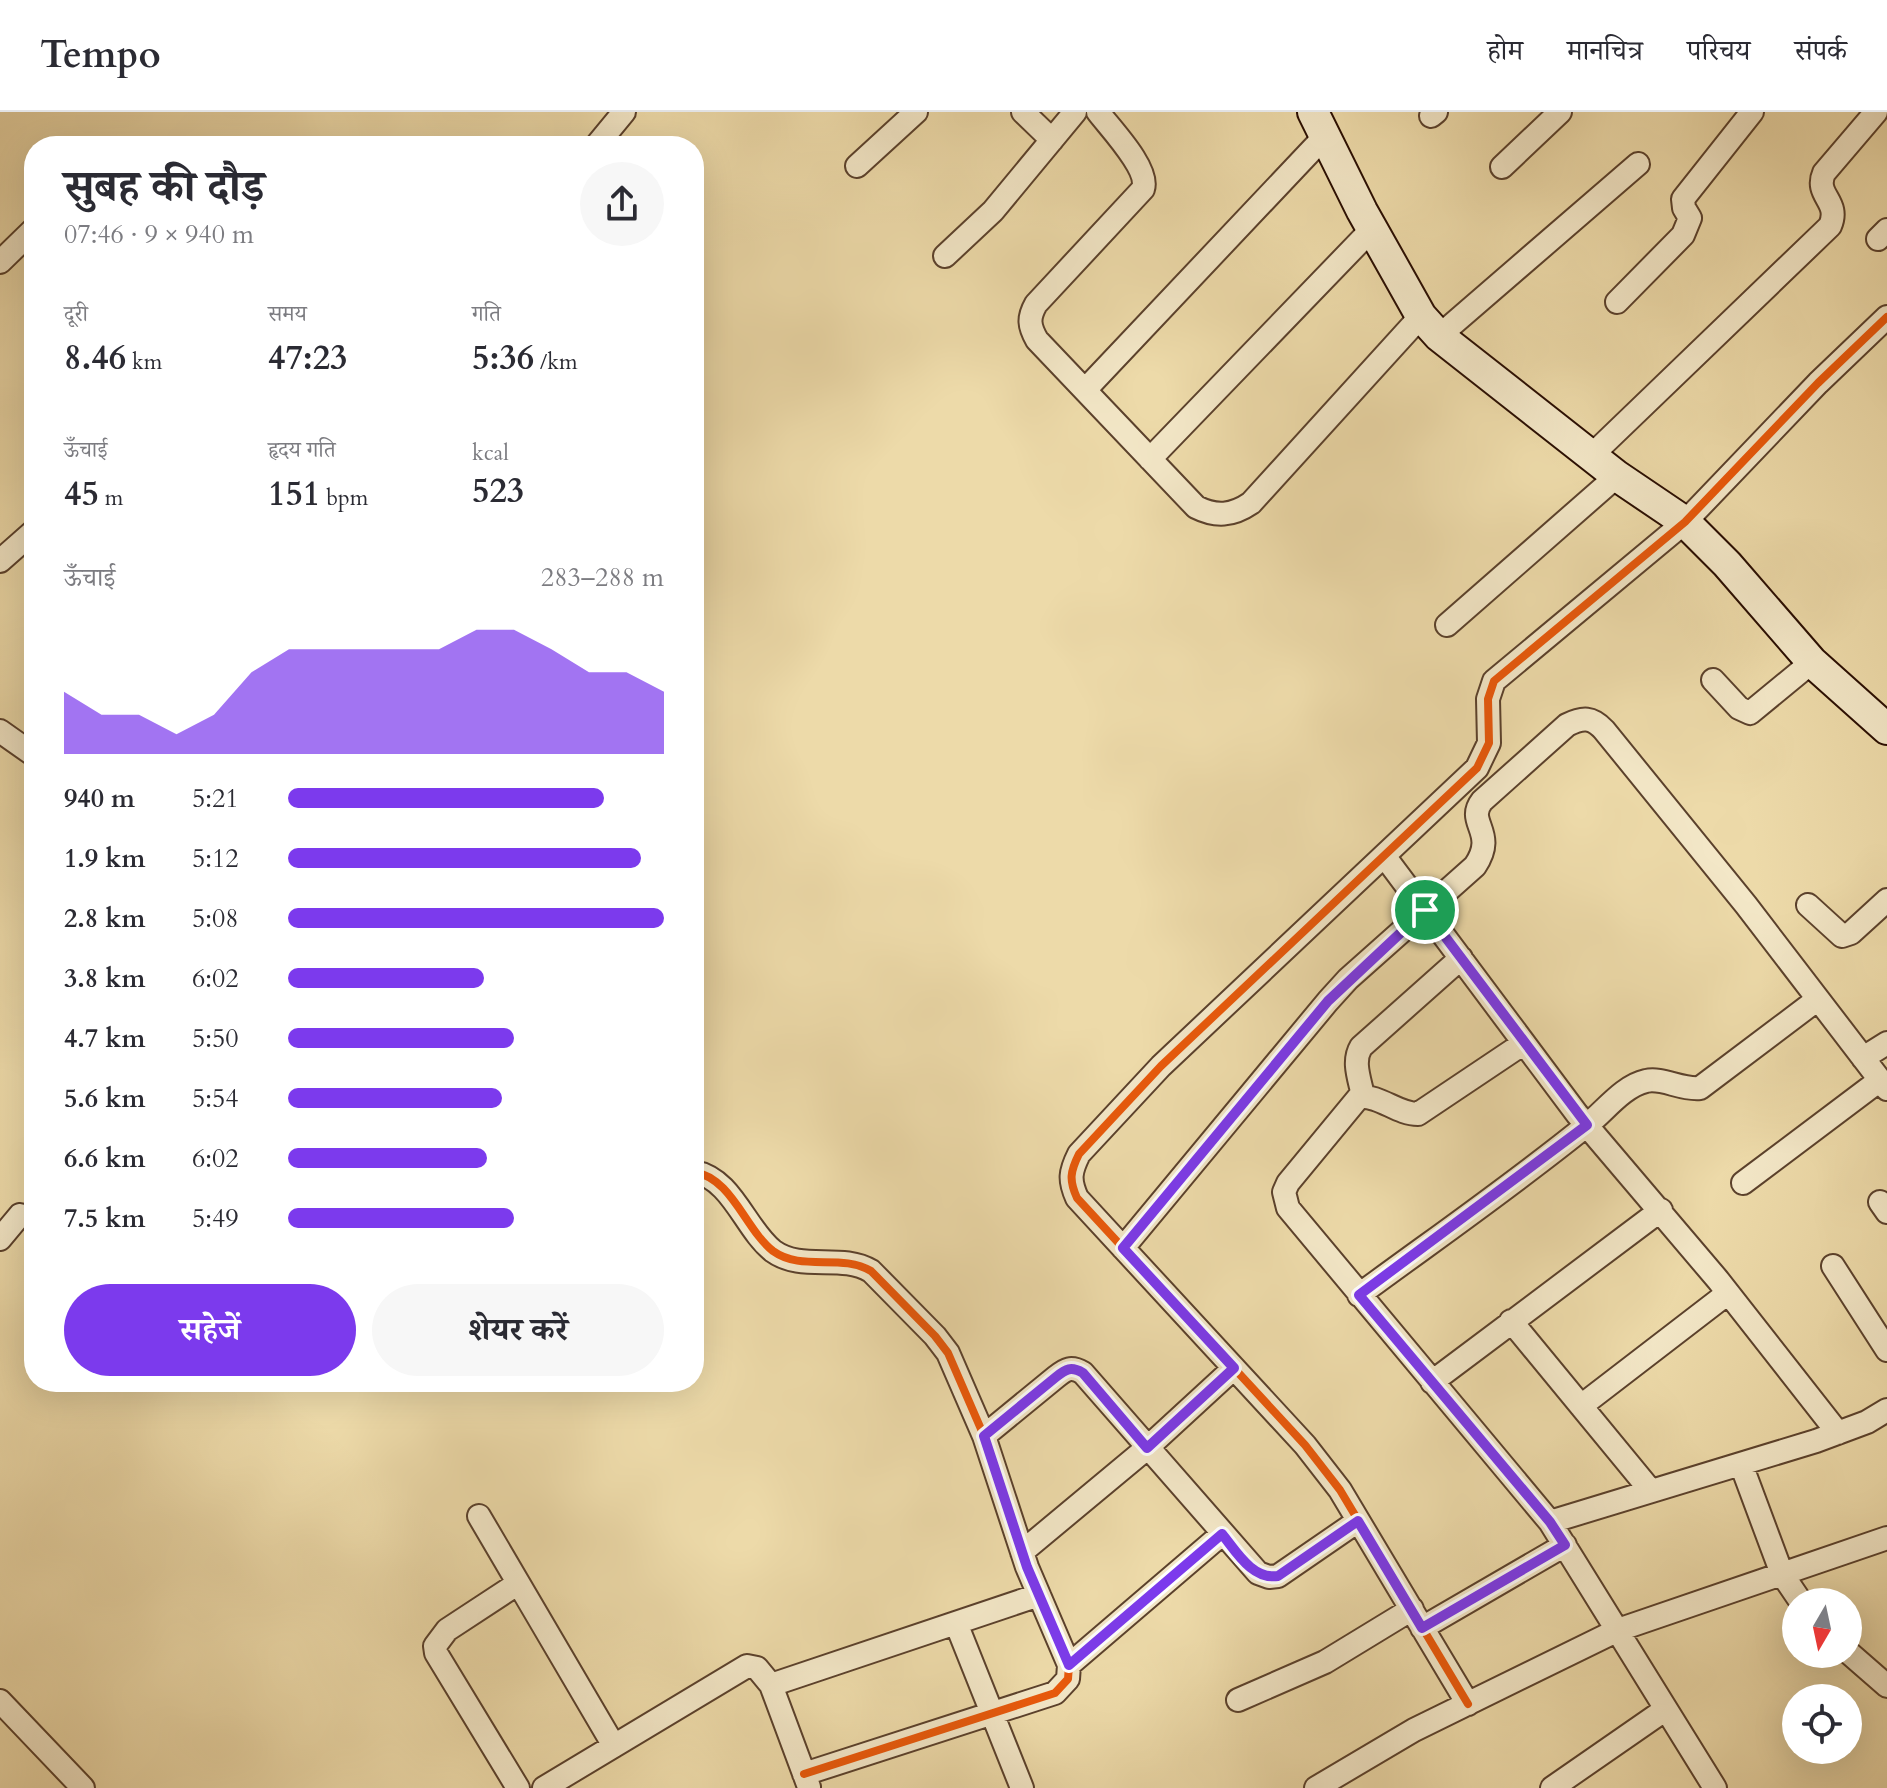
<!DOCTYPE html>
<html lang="hi">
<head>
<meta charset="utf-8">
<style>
  :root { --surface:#fff; --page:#f7f7f7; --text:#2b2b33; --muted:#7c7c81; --line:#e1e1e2; --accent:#7c3aed }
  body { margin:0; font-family:Cardo,"Noto Serif Devanagari",serif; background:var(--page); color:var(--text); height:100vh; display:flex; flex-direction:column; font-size:30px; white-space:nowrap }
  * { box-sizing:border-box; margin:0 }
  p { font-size:26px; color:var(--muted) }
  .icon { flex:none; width:44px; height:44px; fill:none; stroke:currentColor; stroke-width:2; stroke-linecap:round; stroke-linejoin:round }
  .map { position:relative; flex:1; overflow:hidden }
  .side { position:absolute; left:24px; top:24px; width:680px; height:1256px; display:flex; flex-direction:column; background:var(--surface); border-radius:32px; box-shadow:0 8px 32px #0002 }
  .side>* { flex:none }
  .needle { width:52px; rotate:189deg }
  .tools { position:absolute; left:1782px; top:1476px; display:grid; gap:16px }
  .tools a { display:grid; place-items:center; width:80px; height:80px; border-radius:50%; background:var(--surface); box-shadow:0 8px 32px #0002; font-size:40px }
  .pin { position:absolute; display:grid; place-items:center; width:68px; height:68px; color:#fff; margin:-34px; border:4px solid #fff; border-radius:50%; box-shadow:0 2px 8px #0007 }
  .round { display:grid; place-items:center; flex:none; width:84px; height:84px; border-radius:42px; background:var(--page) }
  .head { display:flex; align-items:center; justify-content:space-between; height:136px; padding:0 40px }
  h1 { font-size:44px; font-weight:700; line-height:60px }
  .stats { display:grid; grid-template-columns:repeat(3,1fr); gap:12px; height:136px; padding:8px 40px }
  .stats div { display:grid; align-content:center }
  .stats b { font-size:34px; font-weight:700 }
  .stats small { font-size:22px; font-weight:400 }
  .stats p { font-size:22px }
  .chart { height:224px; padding:16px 40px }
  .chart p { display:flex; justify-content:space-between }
  .chart svg { width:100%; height:144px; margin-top:8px; fill:var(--accent); opacity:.7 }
  .cta { display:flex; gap:16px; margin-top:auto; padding:16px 40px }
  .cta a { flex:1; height:92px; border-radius:48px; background:var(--accent); color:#fff; font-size:32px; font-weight:700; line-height:92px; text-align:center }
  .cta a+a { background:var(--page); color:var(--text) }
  ul { padding:0 40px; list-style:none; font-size:26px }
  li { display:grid; grid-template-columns:128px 96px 1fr; align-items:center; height:60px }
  li i { height:20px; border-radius:10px; background:var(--accent) }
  header { display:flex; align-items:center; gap:48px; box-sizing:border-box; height:112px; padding:0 40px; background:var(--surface); border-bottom:2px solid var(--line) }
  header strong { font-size:38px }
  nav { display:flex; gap:44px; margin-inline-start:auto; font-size:28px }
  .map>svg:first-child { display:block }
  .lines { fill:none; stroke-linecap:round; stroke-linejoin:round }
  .street-casing { stroke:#5b412c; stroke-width:26 }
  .secondary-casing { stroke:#2a0e02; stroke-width:34 }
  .street { stroke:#f3e7c7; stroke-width:22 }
  .secondary { stroke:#f3e7c7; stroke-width:30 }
  .cycleway-casing { stroke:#f3e7c7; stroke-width:13 }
  .cycleway { stroke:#e8590c; stroke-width:8 }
  .route-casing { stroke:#fff; stroke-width:16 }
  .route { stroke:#7c3aed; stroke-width:10 }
</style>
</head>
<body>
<header>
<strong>Tempo</strong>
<nav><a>होम</a><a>मानचित्र</a><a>परिचय</a><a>संपर्क</a></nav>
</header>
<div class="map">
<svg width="1887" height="1676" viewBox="0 0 1887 1676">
  <rect width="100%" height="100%" fill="#eddaa9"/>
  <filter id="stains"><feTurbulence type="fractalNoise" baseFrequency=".0025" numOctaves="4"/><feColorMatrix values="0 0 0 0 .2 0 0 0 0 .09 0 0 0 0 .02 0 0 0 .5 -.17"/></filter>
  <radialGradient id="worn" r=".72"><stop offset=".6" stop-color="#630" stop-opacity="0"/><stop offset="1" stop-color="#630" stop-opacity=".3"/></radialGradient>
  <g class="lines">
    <g class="street-casing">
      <path id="street" d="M1023,0L1052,28
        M1098,0C1110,16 1150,57 1143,77L1036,192C1028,206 1029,214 1037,228L1196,395C1216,405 1232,404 1251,391L1421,204
        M1431,4L1436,0
        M596,34L624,0
        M857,54L916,0
        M1502,55L1560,0
        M1878,127L1887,118
        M945,144L993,99L1075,0
        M0,150L34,117
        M1617,190L1683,123L1690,106L1684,96L1683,87L1752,0
        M1439,224L1638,52
        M1085,278L1325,24
        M1591,344L1830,114C1841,89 1814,84 1824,61L1876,0
        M1150,347L1372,117
        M0,449L34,419
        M1447,513L1617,364
        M1713,568L1739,596L1750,601L1812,550
        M0,619L34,643
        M1385,745L1577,1002L1718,1168L1838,1321
        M1808,793L1842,824L1851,821L1887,788
        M1524,931L1418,1002C1397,1002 1380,983 1359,985L1288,1071L1284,1080L1288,1096L1550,1410L1715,1676
        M1863,946L1887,931
        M1363,984C1360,968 1352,950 1361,935L1461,846
        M694,1060C732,1066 745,1117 773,1139C802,1160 841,1141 871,1159L935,1224L948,1241L984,1324L1027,1455L1069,1553L1068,1567L1055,1581L804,1662
        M1743,1071L1880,968
        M1880,1090L1887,1100
        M0,1127L20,1103
        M1123,1136L1328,889L1348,867L1475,754C1498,720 1465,711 1482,689L1567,613C1583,605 1592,605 1604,618L1746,793L1887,977
        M1833,1154L1887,1238
        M1359,1183C1435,1127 1513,1073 1587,1013C1604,1000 1623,974 1646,969C1662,965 1681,978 1700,976L1818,887
        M1511,1209L1651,1379
        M1432,1270L1661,1098
        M1581,1294L1728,1181
        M984,1324L1056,1265C1066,1257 1071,1254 1083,1261L1258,1461L1269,1465L1278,1464L1358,1409
        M1741,1352L1782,1462L1801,1490
        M479,1404L614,1634
        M1550,1410L1816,1329L1867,1310L1887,1298
        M1022,1440L1147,1336L1234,1256
        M517,1472L447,1518L435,1534L436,1541L518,1676
        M956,1511L1022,1676
        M1422,1516L1565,1433
        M1848,1540L1887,1574
        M1069,1553L1222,1422
        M771,1573L1039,1483
        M1238,1588L1325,1550L1412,1497
        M0,1589L83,1676
        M1468,1592L1340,1378L1305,1333L1077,1086C1069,1068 1070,1060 1079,1042L1161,954L1477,656L1489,631L1488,587L1494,569L1685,410L1818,271L1887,205
        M544,1676L747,1554L757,1556L771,1573L809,1675
        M1316,1676L1414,1618L1618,1518L1887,1426
        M1552,1676L1666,1597"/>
    </g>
    <g class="secondary-casing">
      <path id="secondary" d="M1313,0L1362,99L1421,204L1439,224L1617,364L1685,410L1727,452L1812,550L1887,617"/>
    </g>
    <use href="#street" class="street"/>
    <use href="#secondary" class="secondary"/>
    <g class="cycleway-casing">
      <path id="cycleway" d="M694,1060C732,1066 745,1117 773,1139C802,1160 841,1141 871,1159L935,1224L948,1241L984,1324L1027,1455L1069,1553L1068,1567L1055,1581L804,1662
        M1468,1592L1340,1378L1305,1333L1077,1086C1069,1068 1070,1060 1079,1042L1161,954L1477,656L1489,631L1488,587L1494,569L1685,410L1818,271L1887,205"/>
    </g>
    <use href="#cycleway" class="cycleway"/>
  </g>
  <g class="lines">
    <g class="route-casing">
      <path id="route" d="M1425,798L1587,1013L1359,1183L1550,1410L1565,1433L1422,1516L1358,1409L1278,1464C1252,1468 1236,1439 1222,1422L1069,1553L1027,1455L984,1324L1056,1265C1066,1257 1071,1254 1083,1261L1147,1336L1234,1256L1123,1136L1328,889Z"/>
    </g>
    <use href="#route" class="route"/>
  </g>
  <rect width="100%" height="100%" filter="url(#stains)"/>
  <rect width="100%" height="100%" fill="url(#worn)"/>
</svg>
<div class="tools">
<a><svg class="needle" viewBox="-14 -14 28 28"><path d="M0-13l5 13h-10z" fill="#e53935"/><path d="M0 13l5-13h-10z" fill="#7c7c81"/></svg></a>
<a><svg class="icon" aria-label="locate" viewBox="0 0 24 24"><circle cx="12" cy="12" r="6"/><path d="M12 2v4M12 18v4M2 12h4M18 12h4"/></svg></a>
</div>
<div class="pin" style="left:1425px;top:798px;background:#1e9e55"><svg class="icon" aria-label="arrive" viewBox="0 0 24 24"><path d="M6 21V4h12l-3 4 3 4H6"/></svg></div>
<section class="side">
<div class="head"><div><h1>सुबह की दौड़</h1><p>07:46 · 9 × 940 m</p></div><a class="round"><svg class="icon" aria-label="share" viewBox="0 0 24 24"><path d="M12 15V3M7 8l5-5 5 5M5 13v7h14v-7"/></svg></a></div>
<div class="stats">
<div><p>दूरी</p><b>8.46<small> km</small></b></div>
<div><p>समय</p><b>47:23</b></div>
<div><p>गति</p><b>5:36<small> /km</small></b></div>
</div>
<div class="stats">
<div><p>ऊँचाई</p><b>45<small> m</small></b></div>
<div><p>हृदय गति</p><b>151<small> bpm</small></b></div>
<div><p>kcal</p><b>523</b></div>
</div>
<div class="chart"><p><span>ऊँचाई</span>283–288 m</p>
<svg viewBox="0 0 160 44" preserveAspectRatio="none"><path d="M0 44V25L10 32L20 32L30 38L40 32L50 19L60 12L70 12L80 12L90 12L100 12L110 6L120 6L130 12L140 19L150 19L160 25V44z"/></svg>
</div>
<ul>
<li><b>940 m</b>5:21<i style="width:84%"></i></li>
<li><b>1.9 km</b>5:12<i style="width:94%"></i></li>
<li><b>2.8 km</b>5:08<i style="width:100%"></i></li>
<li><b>3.8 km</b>6:02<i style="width:52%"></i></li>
<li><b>4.7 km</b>5:50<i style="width:60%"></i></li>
<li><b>5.6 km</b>5:54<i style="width:57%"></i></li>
<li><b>6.6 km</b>6:02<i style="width:53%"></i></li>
<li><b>7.5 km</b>5:49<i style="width:60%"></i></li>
</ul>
<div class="cta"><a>सहेजें</a><a>शेयर करें</a></div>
</section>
</div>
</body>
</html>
